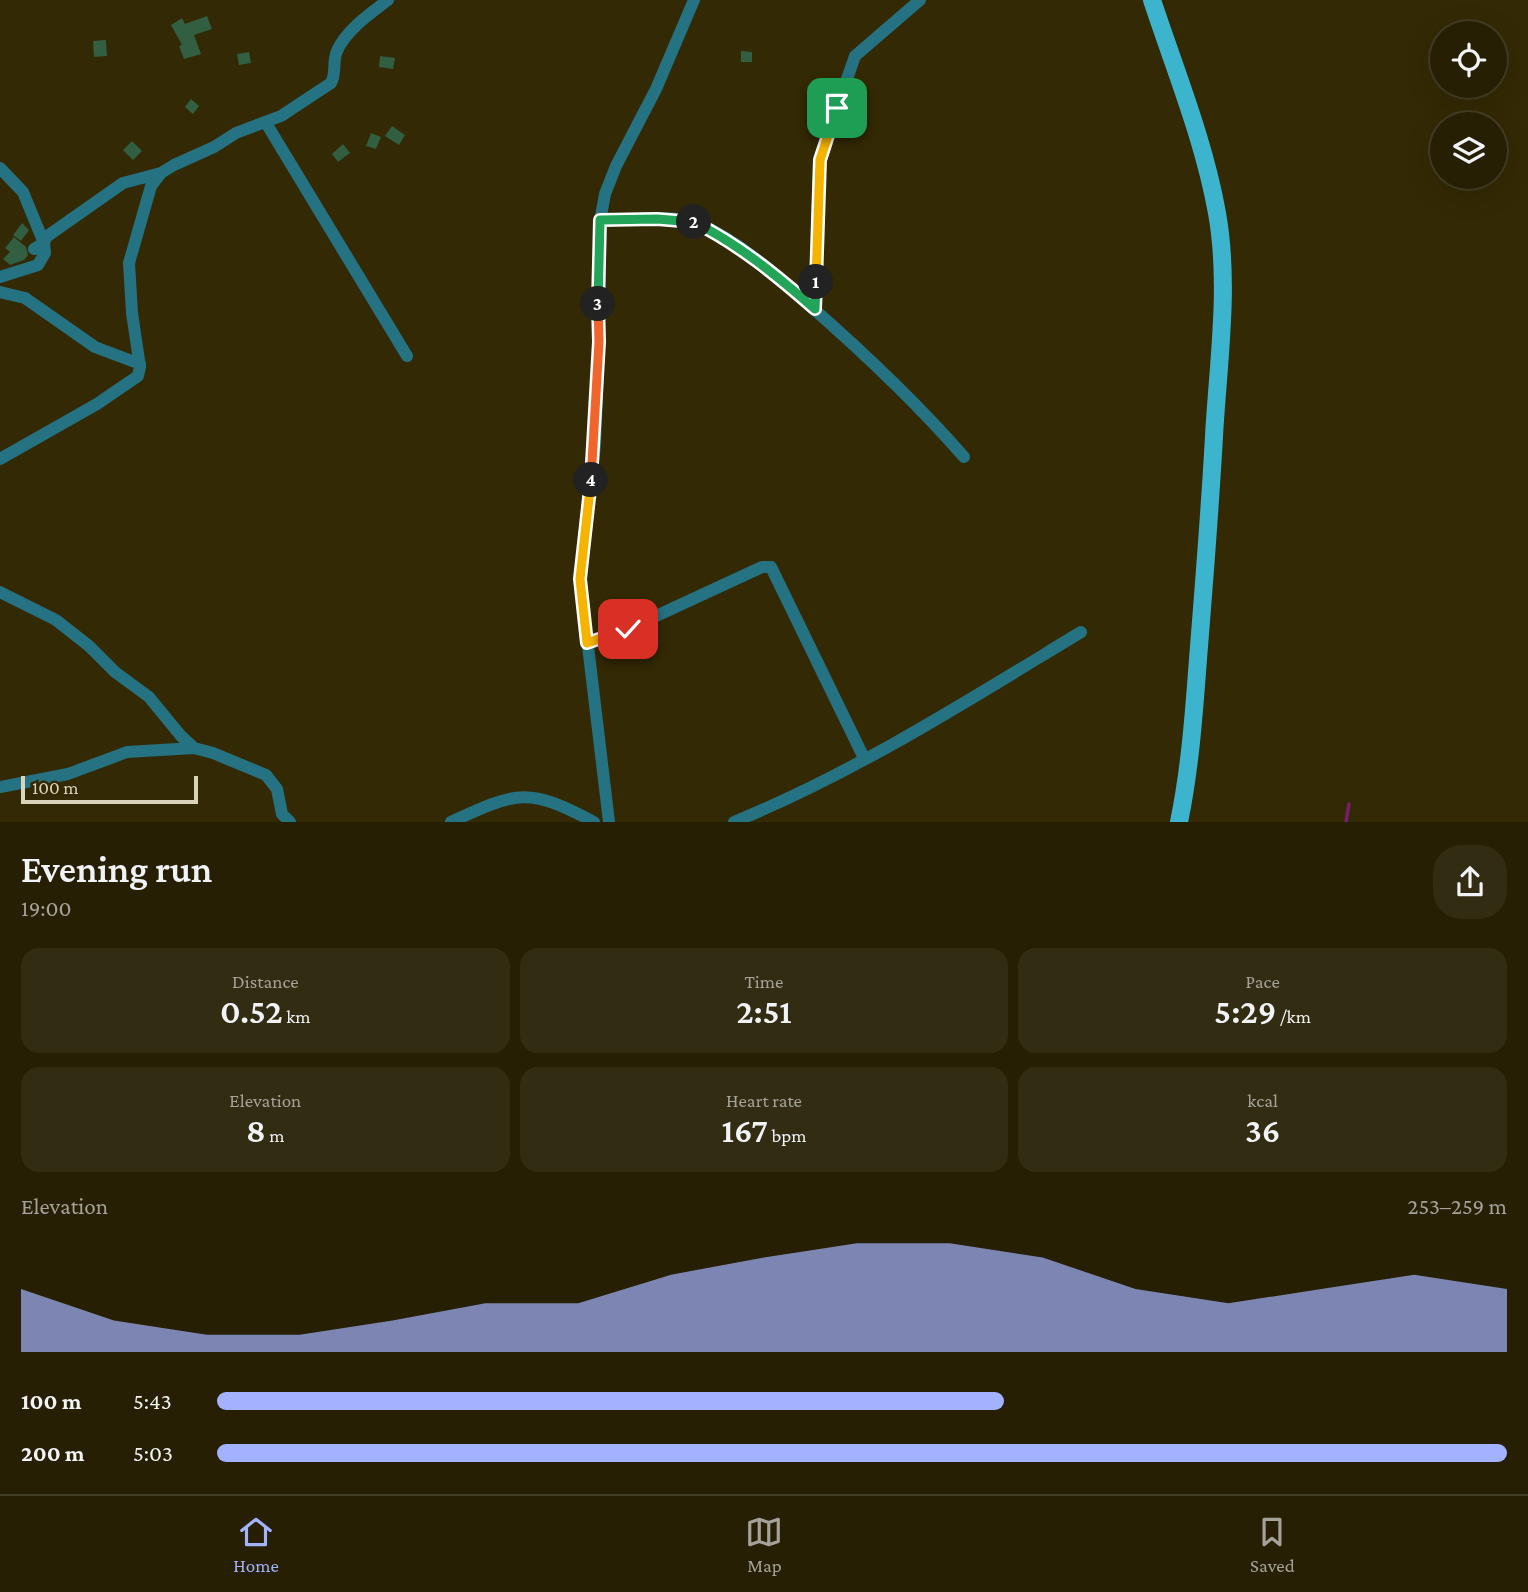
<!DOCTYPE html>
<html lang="en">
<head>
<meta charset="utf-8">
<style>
  :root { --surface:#261f03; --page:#322c12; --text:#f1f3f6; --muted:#a4a29a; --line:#423d25; --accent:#a2b2fd }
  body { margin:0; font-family:"Crimson Pro",serif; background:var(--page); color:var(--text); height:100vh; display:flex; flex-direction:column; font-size:26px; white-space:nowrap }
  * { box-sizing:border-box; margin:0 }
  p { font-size:23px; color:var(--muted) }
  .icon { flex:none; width:38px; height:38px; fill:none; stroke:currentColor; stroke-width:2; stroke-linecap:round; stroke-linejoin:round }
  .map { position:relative; height:822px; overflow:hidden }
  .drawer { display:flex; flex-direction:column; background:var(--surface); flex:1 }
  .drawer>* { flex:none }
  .fabs { position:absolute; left:1430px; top:21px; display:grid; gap:14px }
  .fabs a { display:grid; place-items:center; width:77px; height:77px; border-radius:50%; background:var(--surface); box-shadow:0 7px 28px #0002,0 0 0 2px var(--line); font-size:35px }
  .scale { position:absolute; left:21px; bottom:18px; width:177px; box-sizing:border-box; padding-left:7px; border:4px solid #dad4bb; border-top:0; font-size:19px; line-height:24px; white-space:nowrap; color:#dad4bb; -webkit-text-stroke:5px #332904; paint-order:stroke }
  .pin { position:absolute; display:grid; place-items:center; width:60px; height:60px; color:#fff; margin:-30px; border-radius:14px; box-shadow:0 4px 10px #0006 }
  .km { position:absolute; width:35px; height:35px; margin:-18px; border-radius:50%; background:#222; color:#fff; font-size:19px; line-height:35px; text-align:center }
  .round { display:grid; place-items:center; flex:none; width:74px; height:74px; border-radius:28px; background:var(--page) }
  .overview { display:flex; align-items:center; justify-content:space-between; height:119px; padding:0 21px }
  h1 { font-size:38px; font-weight:600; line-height:52px }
  .metrics { display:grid; grid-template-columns:repeat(3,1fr); gap:10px; height:119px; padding:7px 21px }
  .metrics div { display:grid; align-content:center; border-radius:18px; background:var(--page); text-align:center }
  .metrics b { font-size:35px; font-weight:600 }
  .metrics small { font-size:19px; font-weight:400 }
  .metrics p { font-size:19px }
  .chart { height:196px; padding:14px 21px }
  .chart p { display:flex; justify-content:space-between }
  .chart svg { width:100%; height:126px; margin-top:7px; fill:var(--accent); opacity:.7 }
  ul { padding:0 21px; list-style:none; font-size:23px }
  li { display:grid; grid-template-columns:112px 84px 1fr; align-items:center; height:52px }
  li i { height:18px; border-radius:9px; background:var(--accent) }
  .tabs { display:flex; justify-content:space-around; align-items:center; height:98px; border-top:2px solid var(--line); background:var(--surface); font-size:19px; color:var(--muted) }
  .tabs a { display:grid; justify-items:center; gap:4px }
  .tabs .on { color:var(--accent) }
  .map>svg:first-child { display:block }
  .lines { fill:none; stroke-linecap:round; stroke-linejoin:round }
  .stream { stroke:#791d6c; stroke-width:3.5 }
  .building { fill:#325e41 }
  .street { stroke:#257282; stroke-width:12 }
  .primary { stroke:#3cb4cd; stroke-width:18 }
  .split-1-casing { stroke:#fff; stroke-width:14 }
  .split-2-casing { stroke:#fff; stroke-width:14 }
  .split-3-casing { stroke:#fff; stroke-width:14 }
  .split-4-casing { stroke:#fff; stroke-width:14 }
  .split-5-casing { stroke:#fff; stroke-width:14 }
  .split-1 { stroke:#f5b400; stroke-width:9 }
  .split-2 { stroke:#22a559; stroke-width:9 }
  .split-3 { stroke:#22a559; stroke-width:9 }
  .split-4 { stroke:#f0652b; stroke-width:9 }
  .split-5 { stroke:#f5b400; stroke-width:9 }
</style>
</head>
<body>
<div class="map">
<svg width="1528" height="822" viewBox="0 0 1528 822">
  <rect width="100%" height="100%" fill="#332904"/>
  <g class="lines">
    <path class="stream" d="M1346,822L1349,804"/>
  </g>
  <path class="building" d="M207,16L212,29L194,35L201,54L184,59L179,46L182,45L171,25L182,18L185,24Z
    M106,40L107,56L94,57L93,41Z
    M741,51L752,52V62H741Z
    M249,52L251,63L239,65L237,54Z
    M380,56L395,58L393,69L379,67Z
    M191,99L199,106L193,114L185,107Z
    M392,126L405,135L399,145L385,136Z
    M371,133L381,137L376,149L366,146Z
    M132,141L142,151L133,160L123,150Z
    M343,144L350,153L338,162L332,154Z
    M22,223L29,230L21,241L13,235Z
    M14,237L26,247L28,255L24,260L10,265L3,259L10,252L5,248Z"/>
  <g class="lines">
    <path class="street" d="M266,123L407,356
      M0,168L23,192L44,243L45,253L38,265L0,277
      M600,221C626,220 673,214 696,223C739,240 775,274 808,304C863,352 916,402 964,457
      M34,249L44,243L46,237L123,183L161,173
      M0,292L25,298L95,347L140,364
      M815,309L819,160L855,56L920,0
      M0,459L97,404L138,376L140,367L132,313L129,263L151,186L161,173L174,165L214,147L236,133L281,116L331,83C337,72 332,62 337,51C346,30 371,13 388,0
      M0,592L56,620L89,646L115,672L149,697L181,736L194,748L213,753L266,775L277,789L282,814L290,822
      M587,643L628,629L762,567H771L864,758
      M0,787L68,774L127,752L194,748
      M451,822C518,791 528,787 594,822
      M609,822L580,579L595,445L599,342L600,221L605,194L616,166L656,89L694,0
      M734,822C856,772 969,700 1081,632"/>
    <path class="primary" d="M1152,0C1175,70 1204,140 1217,213C1230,286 1218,363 1214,436C1210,510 1204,584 1198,659C1194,713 1190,769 1179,822"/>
  </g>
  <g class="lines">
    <g class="split-1-casing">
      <path id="split-1" d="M816,282L820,160L837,108"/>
    </g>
    <g class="split-2-casing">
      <path id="split-2" d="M694,222C740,245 777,276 815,309L816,282"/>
    </g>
    <g class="split-3-casing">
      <path id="split-3" d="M598,304L600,220L657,219L694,222"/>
    </g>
    <g class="split-4-casing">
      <path id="split-4" d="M591,480L599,342L598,304"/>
    </g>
    <g class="split-5-casing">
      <path id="split-5" d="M591,480L580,579L587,643L628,629"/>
    </g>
    <use href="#split-1" class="split-1"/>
    <use href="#split-2" class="split-2"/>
    <use href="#split-3" class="split-3"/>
    <use href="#split-4" class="split-4"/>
    <use href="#split-5" class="split-5"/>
  </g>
</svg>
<div class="fabs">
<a><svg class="icon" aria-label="locate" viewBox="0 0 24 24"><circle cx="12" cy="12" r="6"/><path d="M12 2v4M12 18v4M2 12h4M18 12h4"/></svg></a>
<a><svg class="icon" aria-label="layers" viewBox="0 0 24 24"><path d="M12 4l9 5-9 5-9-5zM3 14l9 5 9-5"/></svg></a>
</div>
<div class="scale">100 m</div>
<div class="pin" style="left:837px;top:108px;background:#1e9e55"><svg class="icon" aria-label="arrive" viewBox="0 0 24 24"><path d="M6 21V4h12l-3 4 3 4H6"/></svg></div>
<div class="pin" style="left:628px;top:629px;background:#d93025"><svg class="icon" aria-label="check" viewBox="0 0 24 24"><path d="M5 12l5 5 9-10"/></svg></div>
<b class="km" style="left:816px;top:282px">1</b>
<b class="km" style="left:694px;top:222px">2</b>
<b class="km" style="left:598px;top:304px">3</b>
<b class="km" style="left:591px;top:480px">4</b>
</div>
<section class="drawer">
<div class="overview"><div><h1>Evening run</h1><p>19:00</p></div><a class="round"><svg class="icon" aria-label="share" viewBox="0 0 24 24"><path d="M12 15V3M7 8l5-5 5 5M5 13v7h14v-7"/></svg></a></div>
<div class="metrics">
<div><p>Distance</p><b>0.52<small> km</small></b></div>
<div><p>Time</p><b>2:51</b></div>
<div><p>Pace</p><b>5:29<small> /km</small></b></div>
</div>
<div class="metrics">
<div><p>Elevation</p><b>8<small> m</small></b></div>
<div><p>Heart rate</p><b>167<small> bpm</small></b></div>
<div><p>kcal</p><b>36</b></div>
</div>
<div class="chart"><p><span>Elevation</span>253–259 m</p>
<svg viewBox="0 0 160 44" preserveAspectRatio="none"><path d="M0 44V22L10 33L20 38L30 38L40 33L50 27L60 27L70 17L80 11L90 6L100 6L110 11L120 22L130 27L140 22L150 17L160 22V44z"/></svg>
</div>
<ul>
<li><b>100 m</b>5:43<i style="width:61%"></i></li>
<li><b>200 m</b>5:03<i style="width:100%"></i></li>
</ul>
</section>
<nav class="tabs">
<a class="on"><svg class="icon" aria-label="home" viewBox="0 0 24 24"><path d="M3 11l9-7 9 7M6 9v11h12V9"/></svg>Home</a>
<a><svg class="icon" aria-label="map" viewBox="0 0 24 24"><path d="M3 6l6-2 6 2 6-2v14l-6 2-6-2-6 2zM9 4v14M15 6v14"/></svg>Map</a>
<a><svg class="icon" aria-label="saved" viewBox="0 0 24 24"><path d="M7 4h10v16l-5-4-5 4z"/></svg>Saved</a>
</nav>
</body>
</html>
